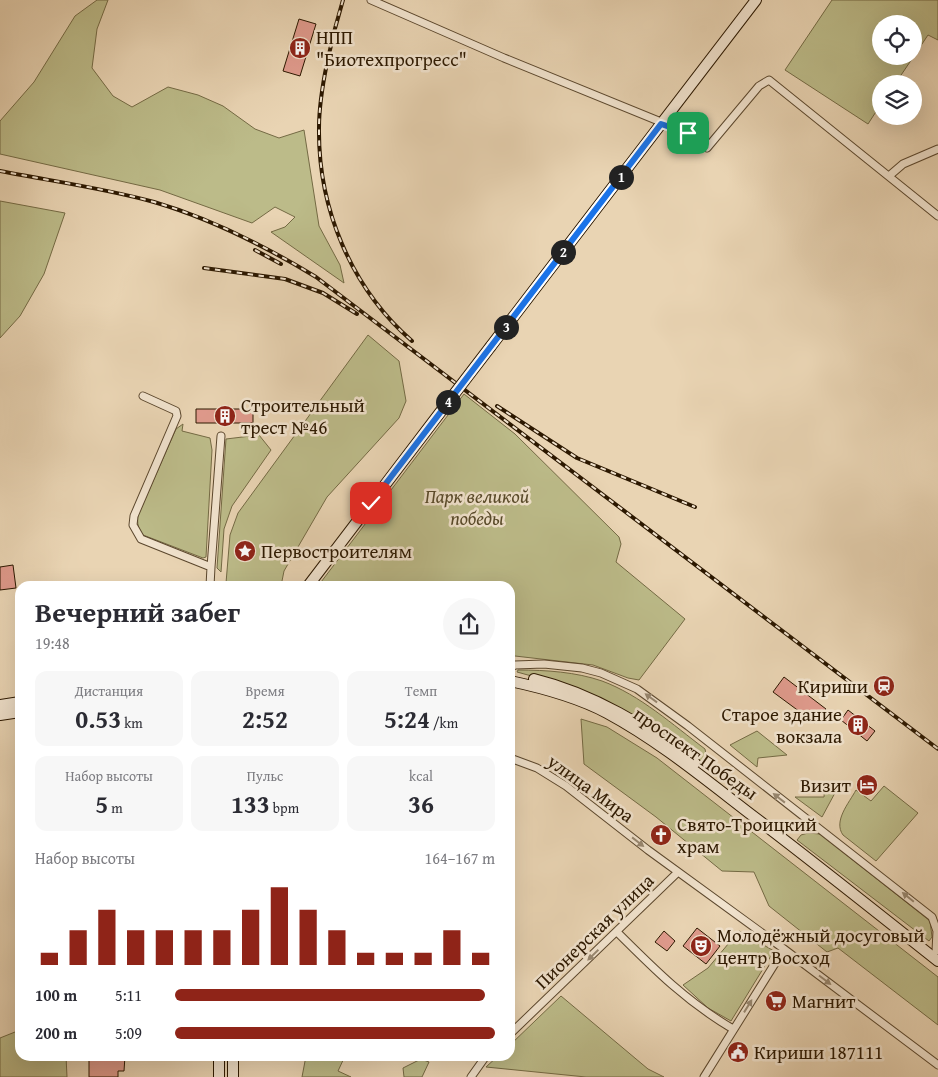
<!DOCTYPE html>
<html lang="ru">
<head>
<meta charset="utf-8">
<style>
  :root { --surface:#fff; --page:#f7f7f7; --text:#2b2b33; --muted:#7c7c81; --accent:#8f2418 }
  body { margin:0; font-family:"Gentium Book Plus",serif; background:var(--page); color:var(--text); height:100vh; display:flex; flex-direction:column; font-size:19px; white-space:nowrap }
  * { box-sizing:border-box; margin:0 }
  p { font-size:16px; color:var(--muted) }
  .icon { flex:none; width:28px; height:28px; fill:none; stroke:currentColor; stroke-width:2; stroke-linecap:round; stroke-linejoin:round }
  .map { position:relative; flex:1; overflow:hidden }
  .panel { position:absolute; left:15px; top:581px; width:500px; height:480px; display:flex; flex-direction:column; background:var(--surface); border-radius:15px; box-shadow:0 5px 20px #0002 }
  .panel>* { flex:none }
  .tools { position:absolute; left:872px; top:15px; display:grid; gap:10px }
  .tools a { display:grid; place-items:center; width:50px; height:50px; border-radius:50%; background:var(--surface); box-shadow:0 5px 20px #0002; font-size:25px }
  .pin { position:absolute; display:grid; place-items:center; width:42px; height:42px; color:#fff; margin:-21px; border-radius:10px; box-shadow:0 2px 8px #0006 }
  .km { position:absolute; width:25px; height:25px; margin:-12px; border-radius:50%; background:#222; color:#fff; font-size:14px; line-height:25px; text-align:center }
  .round { display:grid; place-items:center; flex:none; width:52px; height:52px; border-radius:26px; background:var(--page) }
  .summary { display:flex; align-items:center; justify-content:space-between; height:85px; padding:0 20px }
  h1 { font-size:28px; font-weight:700; line-height:38px }
  .figures { display:grid; grid-template-columns:repeat(3,1fr); gap:8px; height:85px; padding:5px 20px }
  .figures div { display:grid; align-content:center; border-radius:12px; background:var(--page); text-align:center }
  .figures b { font-size:25px; font-weight:700 }
  .figures small { font-size:14px; font-weight:400 }
  .figures p { font-size:14px }
  .chart { height:140px; padding:10px 20px }
  .chart p { display:flex; justify-content:space-between }
  .chart svg { width:100%; height:90px; margin-top:5px; stroke:var(--accent); stroke-width:6 }
  ul { padding:0 20px; list-style:none; font-size:16px }
  li { display:grid; grid-template-columns:80px 60px 1fr; align-items:center; height:38px }
  li i { height:12px; border-radius:6px; background:var(--accent) }
  .map>svg:first-child { display:block }
  .green { fill:#bcbb89; stroke:#746a44 }
  .building { fill:#df9a8c; stroke:#2c1800 }
  .lines { fill:none; stroke-linecap:round; stroke-linejoin:round }
  .minor-casing { stroke:#5b472d; stroke-width:9 }
  .secondary-casing { stroke:#2c1800; stroke-width:12 }
  .minor { stroke:#f1e3ce; stroke-width:7 }
  .secondary { stroke:#f1e3ce; stroke-width:10 }
  .rail-casing { stroke:#2c1800; stroke-width:4 }
  .rail { stroke:#f1e3ce; stroke-width:2; stroke-dasharray:5.5; stroke-linecap:butt }
  .secondary-bridge-casing { stroke:#2c1800; stroke-width:12; stroke-linecap:butt }
  .secondary-bridge { stroke:#f1e3ce; stroke-width:10 }
  .oneway { fill:#988871 }
  .route-casing { stroke:#fff; stroke-width:10 }
  .route { stroke:#1a73e8; stroke-width:6 }
  .labels { text-anchor:middle; stroke-width:5; stroke-linejoin:round; paint-order:stroke }
  .poi-label { font-size:19px; fill:#2c1800; stroke:#f1e3ce; text-anchor:start }
  .park-label { font-size:19px; font-style:italic; fill:#574929; stroke:#f1e3ce }
  .street-label { font-size:19px; fill:#2c1800; stroke:#f1e3ce }
</style>
</head>
<body>
<div class="map">
<svg width="938" height="1077" viewBox="0 0 938 1077">
  <rect width="100%" height="100%" fill="#e9d4b3"/>
  <filter id="stains"><feTurbulence type="fractalNoise" baseFrequency=".004" numOctaves="4"/><feColorMatrix values="0 0 0 0 .2 0 0 0 0 .09 0 0 0 0 .02 0 0 0 .5 -.17"/></filter>
  <radialGradient id="worn" r=".72"><stop offset=".6" stop-color="#630" stop-opacity="0"/><stop offset="1" stop-color="#630" stop-opacity=".3"/></radialGradient>
  <path class="green" d="M97,0H108L97,29L92,68L113,96L132,107L168,87L198,95L223,106L255,129L279,138L304,130L319,226L340,265L344,283L271,232L285,227L295,217L275,207L252,223L160,190L0,154V121L34,82L75,16Z
    M832,0H938V40L928,35L914,56V24H881V56H914L895,84H881V104L868,124L785,70Z
    M0,201L65,213L44,274L20,316L0,338Z
    M368,335L399,361L406,401L399,418L327,497L284,571L281,586H217V585L226,583L230,535L238,513Z
    M464,394L515,434L619,537L621,544L616,562L685,619L639,680L628,678L593,665L515,656L510,659V586H318Z
    M183,424L182,431L210,438L212,450L206,557L203,558L143,535C138,528 137,524 138,515L176,429Z
    M259,435L271,450L232,506L224,529L221,572L217,568L226,439Z
    M518,670C546,670 576,672 602,681C640,695 673,725 705,749L707,759L700,766L672,743L557,683L517,672Z
    M581,719L607,727L657,758L938,977V1025L838,948L827,952L769,906L754,872L722,871L656,817L584,764Z
    M757,731L787,755L758,758L757,767L730,745Z
    M825,783L836,791L822,817L795,797H824Z
    M884,786L918,813L876,861L843,835C833,821 849,803 856,790L871,801Z
    M808,833L820,834L930,921L932,937L929,941L797,840L801,835Z
    M739,931L774,951L731,1021L708,1008L683,985L708,968Z
    M561,996L648,1069L664,1077H586L486,1067L498,1056H510V1045Z
    M20,1030V1056H66L67,1077H0V1038Z
    M306,1056H345L338,1071L351,1077H302Z
    M421,1059L429,1062L422,1077H404L403,1068Z"/>
  <path class="building" d="M299,19L316,24L300,76L283,71Z
    M196,409H253V423H196Z
    M13,565L16,588L0,590V567Z
    M784,677L826,709L815,723L773,692Z
    M848,710L875,731L867,741L841,720Z
    M697,928L720,946L706,964L683,946Z
    M664,931L675,941L667,951L655,942Z
    M89,1056H125L124,1071H118V1077H89Z"/>
  <g class="lines">
    <g class="minor-casing">
      <path id="minor" d="M371,0L504,58L688,133L707,148L759,86L769,80L938,216
        M889,176L903,164L938,149
        M143,396L176,411L177,416L134,516L133,525L141,539L211,567L210,586
        M211,567L221,436
        M510,668L515,665L544,664L582,668L601,673L637,689L688,726L932,917L937,931L936,951
        M510,758L537,768L566,786L648,850L784,949L938,1065
        M617,932C655,970 687,1002 733,1029
        M510,1034L678,872
        M471,1077L486,1056
        M704,1077L784,949"/>
    </g>
    <g class="secondary-casing">
      <path id="secondary" d="M491,346L756,0
        M308,586L445,406
        M534,679C595,694 645,726 695,763
        M510,681C543,688 577,697 607,713C659,741 706,780 753,816C815,863 876,912 938,961
        M0,705L20,702
        M0,715L20,712
        M219,1077V1056
        M233,1077V1056"/>
    </g>
    <use href="#minor" class="minor"/>
    <use href="#secondary" class="secondary"/>
    <g class="rail-casing">
      <path id="rail" d="M343,0C332,36 319,91 319,128C318,208 351,288 412,341
        M0,171C51,181 103,188 154,202C212,219 265,246 316,277L938,749
        M255,250L281,264
        M204,268L285,279L323,293L357,314
        M497,406L577,458L695,507"/>
    </g>
    <use href="#rail" class="rail"/>
    <g class="secondary-bridge-casing">
      <path id="secondary-bridge" d="M445,406L491,346"/>
    </g>
    <use href="#secondary-bridge" class="secondary-bridge"/>
  </g>
  <defs><path id="oneway-solid" d="M-6-.8H1V-3.2L6.5 0L1 3.2V.8H-6Z" transform="scale(1.25)"/></defs>
  <g class="oneway">
    <use href="#oneway-solid" transform="translate(651 698) rotate(-144)"/>
    <use href="#oneway-solid" transform="translate(779 798) rotate(-142)"/>
    <use href="#oneway-solid" transform="translate(638 842) rotate(38)"/>
    <use href="#oneway-solid" transform="translate(908 897) rotate(-141)"/>
    <use href="#oneway-solid" transform="translate(593 955) rotate(136)"/>
    <use href="#oneway-solid" transform="translate(825 980) rotate(37)"/>
    <use href="#oneway-solid" transform="translate(748 1006) rotate(-58)"/>
  </g>
  <g class="lines">
    <g class="route-casing">
      <path id="route" d="M371,503L661,124L688,133"/>
    </g>
    <use href="#route" class="route"/>
  </g>
  <defs>
    <g id="building-disc" transform="scale(1.125)"><circle r="9.5" fill="#8f2418" stroke="#f1e3ce"/><path d="M-4-6H4V6H1V3H-1V6H-4ZM-2.5-4.3h1.7v1.8h-1.7ZM.8-4.3h1.7v1.8H.8ZM-2.5-1h1.7V.8h-1.7ZM.8-1h1.7V.8H.8Z" fill="#fff"/></g>
    <g id="sight-disc" transform="scale(1.125)"><circle r="9.5" fill="#8f2418" stroke="#f1e3ce"/><path d="M0-6L1.8-2.2L6-1.7L2.9 1.2L3.7 5.4L0 3.3L-3.7 5.4L-2.9 1.2L-6-1.7L-1.8-2.2Z" fill="#fff"/></g>
    <g id="station-disc" transform="scale(1.125)"><circle r="9.5" fill="#8f2418" stroke="#f1e3ce"/><path d="M-3-6H3Q5-6 5-4V2Q5 4 3 4L4.5 6H3L1.5 4h-3L-3 6H-4.5L-3 4Q-5 4-5 2V-4Q-5-6-3-6ZM-3.5-4v3h7v-3ZM-3.5 1v1.5H-2V1ZM2 1v1.5H3.5V1Z" fill="#fff"/></g>
    <g id="hotel-disc" transform="scale(1.125)"><circle r="9.5" fill="#8f2418" stroke="#f1e3ce"/><path d="M-6-4.5h1.5V1H6V5H4.5V3h-9V5H-6ZM-4 0a1.8 1.8 0 1 1 3.6 0ZM.5 0V-2.5h3Q6-2.5 6 0Z" fill="#fff"/></g>
    <g id="church-disc" transform="scale(1.125)"><circle r="9.5" fill="#8f2418" stroke="#f1e3ce"/><path d="M-1.2-6h2.4v3.5h3.3v2.4h-3.3V6h-2.4V-.1h-3.3v-2.4h3.3Z" fill="#fff"/></g>
    <g id="theatre-disc" transform="scale(1.125)"><circle r="9.5" fill="#8f2418" stroke="#f1e3ce"/><path d="M-5-5.5Q0-4 5-5.5V0Q5 5 0 6Q-5 5-5 0ZM-3.3-2.5H-1v1.5H-3.3ZM1-2.5H3.3v1.5H1ZM-2.8 1Q0 5.5 2.8 1Z" fill="#fff"/></g>
    <g id="supermarket-disc" transform="scale(1.125)"><circle r="9.5" fill="#8f2418" stroke="#f1e3ce"/><path d="M-6-5.5h2.5l.6 2H6L4.5 2H-2.5L-4.4-4H-6ZM-1.5 3.2a1.3 1.3 0 1 0 .1 0ZM3 3.2a1.3 1.3 0 1 0 .1 0Z" fill="#fff"/></g>
    <g id="civic-disc" transform="scale(1.125)"><circle r="9.5" fill="#8f2418" stroke="#f1e3ce"/><path d="M-.6-6.5H3V-4.5H.6V-3L4-1V1h2V6H-6V1h2V-1L-.6-3ZM-1.2 2.5V6h2.4V2.5Z" fill="#fff"/></g>
  </defs>
  <g fill-rule="evenodd">
    <use href="#building-disc" x="300" y="48"/>
    <use href="#building-disc" x="225" y="416"/>
    <use href="#sight-disc" x="245" y="551"/>
    <use href="#station-disc" x="884" y="686"/>
    <use href="#building-disc" x="858" y="725"/>
    <use href="#hotel-disc" x="867" y="785"/>
    <use href="#church-disc" x="661" y="835"/>
    <use href="#theatre-disc" x="701" y="946"/>
    <use href="#supermarket-disc" x="776" y="1001"/>
    <use href="#civic-disc" x="738" y="1052"/>
  </g>
  <g class="labels">
    <g class="poi-label">
      <text x="316" y="44">НПП<tspan x="316" dy="22">"Биотехпрогресс"</tspan></text>
      <text x="241" y="412">Строительный<tspan x="241" dy="22">трест №46</tspan></text>
      <text x="261" y="558">Первостроителям</text>
      <text x="868" y="693" text-anchor="end">Кириши</text>
      <text x="842" y="721" text-anchor="end">Старое здание<tspan x="842" dy="22">вокзала</tspan></text>
      <text x="851" y="792" text-anchor="end">Визит</text>
      <text x="677" y="831">Свято-Троицкий<tspan x="677" dy="22">храм</tspan></text>
      <text x="717" y="942">Молодёжный досуговый<tspan x="717" dy="22">центр Восход</tspan></text>
      <text x="792" y="1008">Магнит</text>
      <text x="754" y="1059">Кириши 187111</text>
    </g>
    <g class="park-label">
      <text x="477" y="503">Парк великой<tspan x="477" dy="22">победы</tspan></text>
    </g>
    <g class="street-label">
      <text transform="translate(696 753) rotate(35)" y="7">проспект Победы</text>
      <text transform="translate(591 788) rotate(36)" y="7">улица Мира</text>
      <text transform="translate(594 931) rotate(-44)" y="7">Пионерская улица</text>
    </g>
  </g>
  <rect width="100%" height="100%" filter="url(#stains)"/>
  <rect width="100%" height="100%" fill="url(#worn)"/>
</svg>
<div class="tools">
<a><svg class="icon" aria-label="locate" viewBox="0 0 24 24"><circle cx="12" cy="12" r="6"/><path d="M12 2v4M12 18v4M2 12h4M18 12h4"/></svg></a>
<a><svg class="icon" aria-label="layers" viewBox="0 0 24 24"><path d="M12 4l9 5-9 5-9-5zM3 14l9 5 9-5"/></svg></a>
</div>
<div class="pin" style="left:688px;top:133px;background:#1e9e55"><svg class="icon" aria-label="arrive" viewBox="0 0 24 24"><path d="M6 21V4h12l-3 4 3 4H6"/></svg></div>
<div class="pin" style="left:371px;top:503px;background:#d93025"><svg class="icon" aria-label="check" viewBox="0 0 24 24"><path d="M5 12l5 5 9-10"/></svg></div>
<b class="km" style="left:621px;top:177px">1</b>
<b class="km" style="left:563px;top:252px">2</b>
<b class="km" style="left:506px;top:327px">3</b>
<b class="km" style="left:448px;top:402px">4</b>
<section class="panel">
<div class="summary"><div><h1>Вечерний забег</h1><p>19:48</p></div><a class="round"><svg class="icon" aria-label="share" viewBox="0 0 24 24"><path d="M12 15V3M7 8l5-5 5 5M5 13v7h14v-7"/></svg></a></div>
<div class="figures">
<div><p>Дистанция</p><b>0.53<small> km</small></b></div>
<div><p>Время</p><b>2:52</b></div>
<div><p>Темп</p><b>5:24<small> /km</small></b></div>
</div>
<div class="figures">
<div><p>Набор высоты</p><b>5<small> m</small></b></div>
<div><p>Пульс</p><b>133<small> bpm</small></b></div>
<div><p>kcal</p><b>36</b></div>
</div>
<div class="chart"><p><span>Набор высоты</span>164–167 m</p>
<svg viewBox="0 0 160 44" preserveAspectRatio="none"><path d="M5 44V38M15 44V27M25 44V17M35 44V27M45 44V27M55 44V27M65 44V27M75 44V17M85 44V6M95 44V17M105 44V27M115 44V38M125 44V38M135 44V38M145 44V27M155 44V38"/></svg>
</div>
<ul>
<li><b>100 m</b>5:11<i style="width:97%"></i></li>
<li><b>200 m</b>5:09<i style="width:100%"></i></li>
</ul>
</section>
</div>
</body>
</html>
